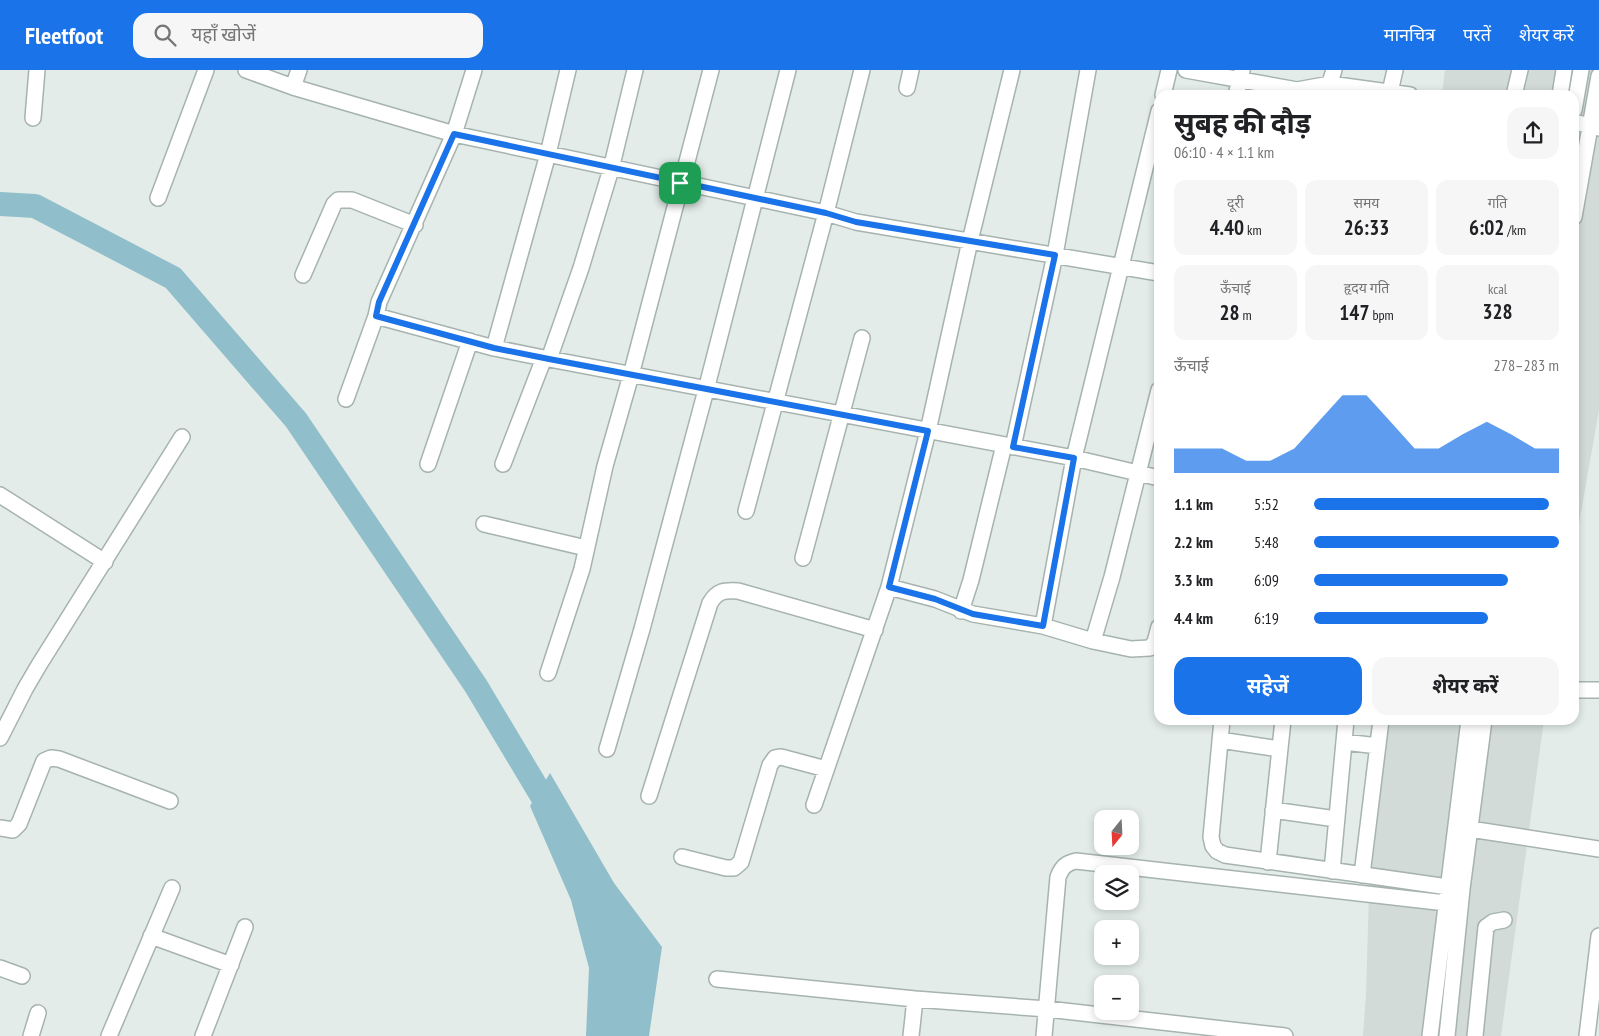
<!DOCTYPE html>
<html lang="hi">
<head>
<meta charset="utf-8">
<style>
  :root { --surface:#fff; --page:#f6f6f6; --text:#202124; --muted:#757577; --accent:#1a73e8 }
  body { margin:0; font-family:"PT Sans Narrow","Noto Sans Devanagari",sans-serif; background:var(--page); color:var(--text); height:100vh; display:flex; flex-direction:column; font-size:19px; white-space:nowrap }
  * { box-sizing:border-box; margin:0 }
  p { font-size:16px; color:var(--muted) }
  .icon { flex:none; width:28px; height:28px; fill:none; stroke:currentColor; stroke-width:2; stroke-linecap:round; stroke-linejoin:round }
  .map { position:relative; flex:1; overflow:hidden }
  .panel { position:absolute; left:1154px; top:20px; width:425px; height:635px; display:flex; flex-direction:column; background:var(--surface); border-radius:15px; box-shadow:0 2px 8px #0003 }
  .panel>* { flex:none }
  .needle { width:32px; rotate:198deg }
  .buttons { position:absolute; left:1094px; top:740px; display:grid; gap:10px }
  .buttons a { display:grid; place-items:center; width:45px; height:45px; border-radius:10px; background:var(--surface); box-shadow:0 2px 8px #0003; font-size:25px }
  .pin { position:absolute; display:grid; place-items:center; width:42px; height:42px; color:#fff; margin:-21px; border-radius:10px; box-shadow:0 2px 8px #0006 }
  .round { display:grid; place-items:center; flex:none; width:52px; height:52px; border-radius:15px; background:var(--page) }
  .summary { display:flex; align-items:center; justify-content:space-between; height:85px; padding:0 20px }
  h1 { font-size:28px; font-weight:700; line-height:38px }
  .metrics { display:grid; grid-template-columns:repeat(3,1fr); gap:8px; height:85px; padding:5px 20px }
  .metrics div { display:grid; align-content:center; border-radius:12px; background:var(--page); text-align:center }
  .metrics b { font-size:21px; font-weight:700 }
  .metrics small { font-size:14px; font-weight:400 }
  .metrics p { font-size:14px }
  .chart { height:140px; padding:10px 20px }
  .chart p { display:flex; justify-content:space-between }
  .chart svg { width:100%; height:90px; margin-top:5px; fill:var(--accent); opacity:.7 }
  .action { display:flex; gap:10px; margin-top:auto; padding:10px 20px }
  .action a { flex:1; height:58px; border-radius:15px; background:var(--accent); color:#fff; font-size:20px; font-weight:700; line-height:58px; text-align:center }
  .action a+a { background:var(--page); color:var(--text) }
  ul { padding:0 20px; list-style:none; font-size:16px }
  li { display:grid; grid-template-columns:80px 60px 1fr; align-items:center; height:38px }
  li i { height:12px; border-radius:6px; background:var(--accent) }
  header { display:flex; align-items:center; gap:30px; box-sizing:border-box; height:70px; padding:0 25px; background:var(--accent); color:#fff }
  header strong { font-size:24px }
  nav { display:flex; gap:28px; margin-inline-start:auto; font-size:18px }
  .search { width:350px; height:45px; background:var(--page); display:flex; align-items:center; gap:12px; box-sizing:border-box; padding:0 18px; border-radius:15px; color:var(--muted); font-size:19px }
  .map>svg:first-child { display:block }
  .built { fill:#d2dbd7 }
  .water { fill:#91becb }
  .lines { fill:none; stroke-linecap:round; stroke-linejoin:round }
  .river { stroke:#91becb; stroke-width:24 }
  .minor-casing { stroke:#a6b3af; stroke-width:18 }
  .minor { stroke:#fff; stroke-width:15 }
  .route-casing { stroke:#fff; stroke-width:10 }
  .route { stroke:#1a73e8; stroke-width:6 }
</style>
</head>
<body>
<header>
<strong>Fleetfoot</strong>
<div class="search"><svg class="icon" aria-label="search" viewBox="0 0 24 24"><circle cx="10" cy="10" r="6"/><path d="M15 15l6 6"/></svg>यहाँ खोजें</div>
<nav><a>मानचित्र</a><a>परतें</a><a>शेयर करें</a></nav>
</header>
<div class="map">
<svg width="1599" height="966" viewBox="0 0 1599 966">
  <rect width="100%" height="100%" fill="#e3ece8"/>
  <path class="built" d="M1445,0H1599V340L1574,482V25H1442Z
    M1374,650H1544L1501,966H1363L1366,925Z"/>
  <path class="water" d="M550,703L614,813L662,877L649,966H586L589,898L571,830L530,736Z"/>
  <g class="lines">
    <path class="river" d="M0,134L35,136L173,208L296,350L476,616L555,748"/>
    <g class="minor-casing">
      <path id="minor" d="M246,0L293,17L454,64L826,143L856,152L1159,203
        M1186,0L1297,20L1330,14L1410,25
        M293,17L299,0
        M907,18L911,0
        M1390,22L1395,0
        M1163,25L1169,0
        M1236,25L1242,1
        M1326,25L1334,0
        M1514,25L1520,0
        M1560,25L1564,0
        M1574,40L1581,0
        M33,48L37,0
        M1574,52L1599,58
        M158,128L206,0
        M1574,147L1599,6
        M303,205L334,134L338,130H352L415,155
        M376,246L494,278L549,289L1074,388L1159,408
        M494,278L548,84L568,0
        M549,289L581,198L611,99L635,0
        M346,329L376,246L379,232L454,64L474,0
        M1013,377L1055,185L1088,0
        M428,394L470,271
        M503,394L544,288
        M0,425L105,492
        M746,441L826,143L862,0
        M484,454L586,478
        M803,488L862,268
        M889,517L935,529L973,544L1043,556L1093,571L1131,579L1150,578L1155,572L1159,557
        M961,541L971,510L1004,375
        M1043,556L1074,388L1159,41
        M1093,571L1112,507L1159,320
        M548,603L582,499L605,396L631,305L711,0
        M1574,620H1599
        M1222,650L1211,767L1213,776L1217,781L1225,785L1462,819
        M0,668L25,619L39,595L182,367
        M1220,670L1280,679
        M1344,672L1378,676
        M607,679L642,559L706,320L788,0
        M649,726L710,533C717,521 724,520 738,521L875,560
        M814,735L889,517L928,361L970,171L1012,0
        M1273,740L1336,749
        M0,758L13,760L19,754L44,691L51,688L59,689L170,731
        M1470,759L1599,779
        M682,787L726,798H734L741,792L770,695L775,688L781,687L826,699
        M1268,792L1283,650
        M1332,801L1346,650
        M1362,805L1381,650
        M151,866L231,895
        M0,898L22,906
        M717,909L915,929L1047,939L1285,966
        M31,966L38,943
        M109,966L172,818
        M203,966L245,857
        M911,966L915,929
        M1044,966L1058,807C1062,797 1066,793 1076,791L1446,833
        M1430,966L1469,650
        M1447,966L1462,819L1484,650
        M1475,966L1486,857L1493,852L1504,850
        M1587,966L1599,866"/>
    </g>
    <use href="#minor" class="minor"/>
  </g>
  <g class="lines">
    <g class="route-casing">
      <path id="route" d="M454,64L826,143L856,152L1055,185L1013,377L1074,388L1043,556L973,544L935,529L889,517L928,361L549,289L494,278L376,246L379,232Z"/>
    </g>
    <use href="#route" class="route"/>
  </g>
</svg>
<div class="buttons">
<a><svg class="needle" viewBox="-14 -14 28 28"><path d="M0-13l5 13h-10z" fill="#e53935"/><path d="M0 13l5-13h-10z" fill="#757577"/></svg></a>
<a><svg class="icon" aria-label="layers" viewBox="0 0 24 24"><path d="M12 4l9 5-9 5-9-5zM3 14l9 5 9-5"/></svg></a>
<a>+</a>
<a>−</a>
</div>
<div class="pin" style="left:680px;top:113px;background:#1e9e55"><svg class="icon" aria-label="arrive" viewBox="0 0 24 24"><path d="M6 21V4h12l-3 4 3 4H6"/></svg></div>
<section class="panel">
<div class="summary"><div><h1>सुबह की दौड़</h1><p>06:10 · 4 × 1.1 km</p></div><a class="round"><svg class="icon" aria-label="share" viewBox="0 0 24 24"><path d="M12 15V3M7 8l5-5 5 5M5 13v7h14v-7"/></svg></a></div>
<div class="metrics">
<div><p>दूरी</p><b>4.40<small> km</small></b></div>
<div><p>समय</p><b>26:33</b></div>
<div><p>गति</p><b>6:02<small> /km</small></b></div>
</div>
<div class="metrics">
<div><p>ऊँचाई</p><b>28<small> m</small></b></div>
<div><p>हृदय गति</p><b>147<small> bpm</small></b></div>
<div><p>kcal</p><b>328</b></div>
</div>
<div class="chart"><p><span>ऊँचाई</span>278–283 m</p>
<svg viewBox="0 0 160 44" preserveAspectRatio="none"><path d="M0 44V32L10 32L20 32L30 38L40 38L50 32L60 19L70 6L80 6L90 19L100 32L110 32L120 25L130 19L140 25L150 32L160 32V44z"/></svg>
</div>
<ul>
<li><b>1.1 km</b>5:52<i style="width:96%"></i></li>
<li><b>2.2 km</b>5:48<i style="width:100%"></i></li>
<li><b>3.3 km</b>6:09<i style="width:79%"></i></li>
<li><b>4.4 km</b>6:19<i style="width:71%"></i></li>
</ul>
<div class="action"><a>सहेजें</a><a>शेयर करें</a></div>
</section>
</div>
</body>
</html>
